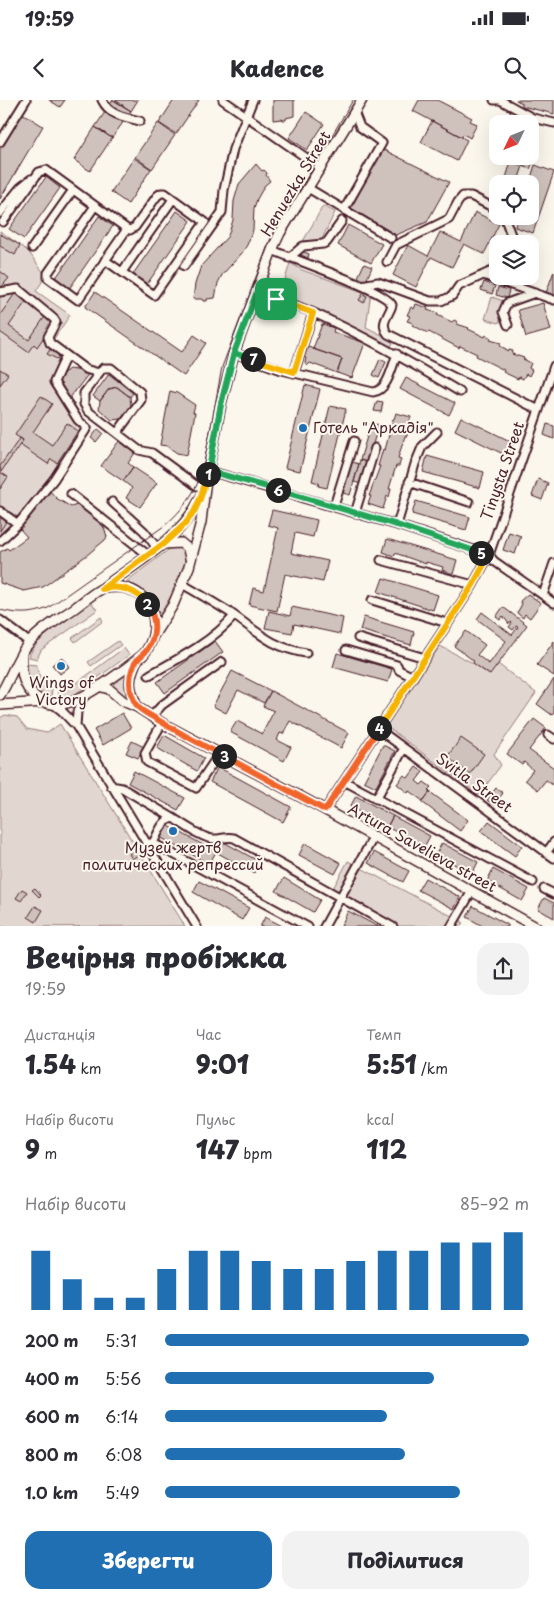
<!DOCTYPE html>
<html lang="uk">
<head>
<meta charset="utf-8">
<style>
  :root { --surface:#fff; --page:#f2f2f3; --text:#2b2b33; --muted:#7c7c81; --accent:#1f6fb2 }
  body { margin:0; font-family:"Playpen Sans",sans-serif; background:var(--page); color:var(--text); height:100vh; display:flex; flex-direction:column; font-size:19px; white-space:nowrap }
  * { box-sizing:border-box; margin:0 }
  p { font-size:16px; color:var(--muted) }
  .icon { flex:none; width:28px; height:28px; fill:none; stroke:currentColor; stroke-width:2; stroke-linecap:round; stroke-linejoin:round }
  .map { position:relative; height:826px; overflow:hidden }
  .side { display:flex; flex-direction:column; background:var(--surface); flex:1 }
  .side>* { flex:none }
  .needle { width:32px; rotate:227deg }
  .tools { position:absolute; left:489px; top:15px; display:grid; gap:10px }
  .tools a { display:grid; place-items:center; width:50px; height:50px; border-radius:10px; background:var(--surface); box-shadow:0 5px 20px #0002; font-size:25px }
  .pin { position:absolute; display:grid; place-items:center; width:42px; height:42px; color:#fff; margin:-21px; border-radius:10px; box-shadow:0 2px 8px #0006 }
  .km { position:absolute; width:25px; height:25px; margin:-12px; border-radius:50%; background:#222; color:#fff; font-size:14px; line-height:25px; text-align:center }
  .round { display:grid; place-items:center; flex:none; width:52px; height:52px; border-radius:15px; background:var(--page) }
  .head { display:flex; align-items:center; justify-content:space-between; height:85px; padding:0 25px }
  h1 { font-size:28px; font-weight:800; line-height:38px }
  .metrics { display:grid; grid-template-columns:repeat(3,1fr); gap:8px; height:85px; padding:5px 25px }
  .metrics div { display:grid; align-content:center }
  .metrics b { font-size:25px; font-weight:800 }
  .metrics small { font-size:14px; font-weight:400 }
  .metrics p { font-size:14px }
  .chart { height:140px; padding:10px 25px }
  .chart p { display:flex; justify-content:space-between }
  .chart svg { width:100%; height:90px; margin-top:5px; stroke:var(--accent); stroke-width:6 }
  .cta { display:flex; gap:10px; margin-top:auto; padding:10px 25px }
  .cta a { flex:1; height:58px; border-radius:15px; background:var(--accent); color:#fff; font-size:20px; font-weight:800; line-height:58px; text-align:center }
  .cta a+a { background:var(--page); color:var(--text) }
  ul { padding:0 25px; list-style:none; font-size:16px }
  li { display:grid; grid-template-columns:80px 60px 1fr; align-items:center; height:38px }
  li i { height:12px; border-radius:6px; background:var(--accent) }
  .status { display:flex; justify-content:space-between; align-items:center; height:35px; padding:0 25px; background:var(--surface); direction:ltr }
  .status svg { height:14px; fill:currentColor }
  header { display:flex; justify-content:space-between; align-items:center; height:65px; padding:0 25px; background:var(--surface); font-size:22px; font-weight:800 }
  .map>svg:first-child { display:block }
  .green { fill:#e2d7d0; stroke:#967b7e }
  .building { fill:#cfc2bc; stroke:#4a1f2b }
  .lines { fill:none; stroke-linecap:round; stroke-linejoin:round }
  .minor-casing { stroke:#4a1f2b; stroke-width:11 }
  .major-casing { stroke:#4a1f2b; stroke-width:12 }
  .minor { stroke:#fbf7ec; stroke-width:7 }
  .major { stroke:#fbf7ec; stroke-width:9 }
  .tram { stroke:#4a1f2b; stroke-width:1 }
  .split-1-casing { stroke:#fff; stroke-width:10 }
  .split-2-casing { stroke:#fff; stroke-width:10 }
  .split-3-casing { stroke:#fff; stroke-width:10 }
  .split-4-casing { stroke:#fff; stroke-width:10 }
  .split-5-casing { stroke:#fff; stroke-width:10 }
  .split-6-casing { stroke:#fff; stroke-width:10 }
  .split-7-casing { stroke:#fff; stroke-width:10 }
  .split-8-casing { stroke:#fff; stroke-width:10 }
  .split-1 { stroke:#22a559; stroke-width:6 }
  .split-2 { stroke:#f5b400; stroke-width:6 }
  .split-3 { stroke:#f0652b; stroke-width:6 }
  .split-4 { stroke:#f0652b; stroke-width:6 }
  .split-5 { stroke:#f5b400; stroke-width:6 }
  .split-6 { stroke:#22a559; stroke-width:6 }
  .split-7 { stroke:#22a559; stroke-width:6 }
  .split-8 { stroke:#f5b400; stroke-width:6 }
  .poi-dot { fill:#1f6fb2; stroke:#fbf7ec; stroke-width:2 }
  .labels { text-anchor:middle; stroke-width:4; stroke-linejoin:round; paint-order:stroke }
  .street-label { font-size:15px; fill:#4a1f2b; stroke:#fbf7ec }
  .poi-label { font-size:15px; fill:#4a1f2b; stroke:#fbf7ec }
</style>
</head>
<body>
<div class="status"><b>19:59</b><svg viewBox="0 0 49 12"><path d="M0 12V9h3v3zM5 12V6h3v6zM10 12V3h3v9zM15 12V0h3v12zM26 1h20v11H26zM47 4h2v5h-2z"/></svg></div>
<header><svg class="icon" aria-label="back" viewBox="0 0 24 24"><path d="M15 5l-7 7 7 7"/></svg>Kadence<svg class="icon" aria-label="search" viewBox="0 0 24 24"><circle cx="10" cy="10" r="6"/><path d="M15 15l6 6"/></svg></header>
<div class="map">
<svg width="554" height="827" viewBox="0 0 554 827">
  <rect width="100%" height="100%" fill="#fbf7ec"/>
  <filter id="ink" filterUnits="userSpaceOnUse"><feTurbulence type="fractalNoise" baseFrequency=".02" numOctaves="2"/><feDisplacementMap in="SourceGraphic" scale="10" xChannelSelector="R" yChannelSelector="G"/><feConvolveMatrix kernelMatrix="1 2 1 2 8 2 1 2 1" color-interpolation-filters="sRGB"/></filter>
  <g filter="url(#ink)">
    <path class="green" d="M323,106L335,112L321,141L302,143Z
      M0,131L28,151L46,176L36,191L70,215L53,240L54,244L70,255L58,279V284L78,315L93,327C65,369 38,411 0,446Z
      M290,163L302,170L363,192L364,190L371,192L366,227L394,241L390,248L355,229L281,193Z
      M492,197L506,202L499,223L485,219Z
      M172,447H179L185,450C188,473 171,494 161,513H159C153,497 144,487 127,483V481Z
      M91,502L97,510L41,550L37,559L29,557C34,538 75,515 91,502Z
      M101,517L103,521L75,542L72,538Z
      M118,541L121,545L91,566L88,562Z
      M440,546L473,563L489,575L498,564L536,593L494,654L501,665L479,695L386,626Z
      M124,548L129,555L75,594L66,597H59L58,590L70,588Z
      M27,564L36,565L41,580L52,589L51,596C37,594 26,578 27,564Z
      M126,574L125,586L126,597L111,585Z
      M5,615L17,617L27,629L47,633L60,624L185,826L0,827V618Z
      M348,761L463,822L461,826H396L331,792Z"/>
    <path class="building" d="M49,0H65L60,7Z
      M113,0L131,11L112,38L95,27Z
      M115,0H138L131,11Z
      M174,0H199L176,34L159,23Z
      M273,0H294V16L286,18V20H283L282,19L273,20Z
      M419,0H437L472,18L470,21L477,24L470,38L463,34L462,37L413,11Z
      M516,0H554V14L522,6V3Z
      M306,12L324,24L307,50L289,38Z
      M22,13L43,26L0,99V49Z
      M432,21L467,40L457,61L421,42Z
      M158,23L175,35L152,69L135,57Z
      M95,27L112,38L90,71L74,60Z
      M382,49L449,82L427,122L396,135L351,108Z
      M524,56L534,60L530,69L520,65Z
      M134,58L151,69L128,104L111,92Z
      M511,62L523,66L517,84H504Z
      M256,64L262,71L264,70L267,73L266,75L270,81L265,85L257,99L254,108L253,130L247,145L242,153L222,175L218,183L215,198L207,199V201H203L202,199H193L195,184L201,166L228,136L233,120L234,101L239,84Z
      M535,65L554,72L533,133L515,127L518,116H530L529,84Z
      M46,77L60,88L24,139L9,129Z
      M177,111L191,121L147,184L133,174Z
      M475,112L499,124L484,154L464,144L452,167L431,157L416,187L393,175L408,145L428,156L440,132L461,142Z
      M99,116L113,126L69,189L55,179Z
      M348,125L382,144L371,163L338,145Z
      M0,134L20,145L15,155L0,146Z
      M302,151L309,154L308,158L301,155Z
      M364,164L372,167L366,181L358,177Z
      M0,171L9,178L0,189Z
      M554,171V196L546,193Z
      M484,182L495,186L492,194L481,190Z
      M498,187L509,190L507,198L496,195Z
      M16,192L27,200L9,226L29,240L46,215L55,221L37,247L34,244L28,252L0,232V215Z
      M95,192L182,252L194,235L206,243L184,276L85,207Z
      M363,194L367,196L364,203L359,200Z
      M543,203L551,230L526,237L518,210Z
      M416,204L428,208L427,210L438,213L437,215L452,222L454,220L458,222L457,224L469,228L468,229L485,237L486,235L491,238L490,240L501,243L500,246L506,249V250L508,252L509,250L513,251L512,254L524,258L523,259L531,263L529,268L532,270L529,276L526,274L523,279L519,277L518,279L503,272L504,270L476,256L477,254L460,246L459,248L429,232L428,233L412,225L413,223L407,221L410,216L407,215L411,207L414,209Z
      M322,224L334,228L333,232L365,243L352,278L337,273L342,259L313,249Z
      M308,247L342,259L337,273L310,263L307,266L305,263L306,258L304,257Z
      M51,248L60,254L57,259L47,254Z
      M380,259L386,262L379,278L373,275Z
      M0,269L8,274L0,285Z
      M69,269L90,272L69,299L60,284L59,280L61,275Z
      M109,274L133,293L130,297L117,287L109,289L100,301L93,296Z
      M406,278L455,303L449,315L400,289Z
      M305,285L320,289L300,371L285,368Z
      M117,287L130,297L131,306L121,319L112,320L99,309L100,301L109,289Z
      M170,291L177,293L195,305L193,312L195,313L187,355L177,353L167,346L160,345Z
      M41,296L52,304L33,332L52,345L67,323L78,331L57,363L51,359L48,364L20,345L23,340L15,335Z
      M377,301L383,302L381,312L374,311Z
      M330,306L346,309L327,388L318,386L319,383L312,381Z
      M396,313L411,317L407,328H409L407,336H405L398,358L401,359L399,366H396L389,389H391L389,397L387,396L383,409L368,404L371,396H369L380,366H378L383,349L385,350L393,319H394Z
      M461,317L514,343L507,356L455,330Z
      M371,323L379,325L367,362L360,360Z
      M547,324L554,326V339L544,335Z
      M98,329L103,333L96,342L91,338Z
      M20,338L23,340L1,372L0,366Z
      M119,341L135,353L128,363L133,367L123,381L101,366Z
      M427,356L484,372L480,388L423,372Z
      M360,360L367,362L361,384L354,382Z
      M352,362L359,364L350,395L343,393Z
      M133,367L157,383L140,407L126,398L132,388L123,381Z
      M0,372L8,377L0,389Z
      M538,379L548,383L542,400L532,396Z
      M50,391L56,398L71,407L77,405L102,424L105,430L107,437L105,440L87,455L43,487L24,491L0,483V452L7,448L9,450L27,437L19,428Z
      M416,401L470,417L466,430L412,414Z
      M272,410L317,420L313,437L295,433L291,453L328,461L323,482L285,474L277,511L249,505L253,488L264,491L278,428L268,425Z
      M0,414L8,419L0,431Z
      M509,432L521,436L515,454L503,450Z
      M387,439L457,460L453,474L442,470L443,467L426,462V464L395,453L394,456L383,452Z
      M383,478L438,495L433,510L378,492Z
      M528,494L541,503L530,518L525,514L523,518L517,513L522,504L520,501Z
      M292,507L343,518L340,534L294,524L292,533L265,528L269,511L290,516Z
      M503,507L527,525L490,575L473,563L474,561L454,546L466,531L485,545L477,555L489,564L506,541L477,519L482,512L512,535L518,527L516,526L513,530L509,527L512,523L511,522L509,524L503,516L500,520L496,517Z
      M364,517L414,532L411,545L360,530Z
      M215,541L223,552L165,593L157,582Z
      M554,541V576L537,565Z
      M337,553L392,569L388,582L333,567Z
      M62,557L69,567L60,574L52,565Z
      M232,571L271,591L264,603L238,590L226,613L213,606Z
      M554,579V613L552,615L537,604Z
      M271,591L349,633L341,648L290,621L283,634L280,633L277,640L291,647L284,661L230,632L237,621L262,634L274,611L263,606Z
      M122,613L131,628L103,645L94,630Z
      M534,619L546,628L529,650L554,668V686L546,680L538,690L525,680L533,670L524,662L522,665L507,654Z
      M164,635L204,658L197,671L157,648Z
      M461,638L484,654L470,674L447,657Z
      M132,641L144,647L138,658L126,653Z
      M383,645L395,651L376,687L364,681Z
      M218,667L291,707L283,722L210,682Z
      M416,667L423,672L416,681L421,685L424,682L431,687L428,690L430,692L423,701L409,691L408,693L397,684L404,675L408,678Z
      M134,671L185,698L178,710L128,683Z
      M496,688L503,693L494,705L487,700Z
      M430,692L468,720L460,731L422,702Z
      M356,696L393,716L387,727L350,707Z
      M393,716L430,736L424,747L387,727Z
      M489,721L522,746L515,756L481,731Z
      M165,724L216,752L209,764L158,736Z
      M222,741L260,762L254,773L216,752Z
      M305,743L341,763L335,774L299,755Z
      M442,743L478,762L472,774L436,754Z
      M135,750L138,755L132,759L129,754Z
      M374,752L409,771L403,782L368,763Z
      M493,769L529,789L522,801L487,781Z
      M284,778L320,800L313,812L276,791Z
      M425,778L460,797L454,809L418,790Z
      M199,781L249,808L242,820L193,792Z
      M35,788L41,795L39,797L32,790Z
      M22,789L27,792L21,801L16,798Z
      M544,798L554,803V818L538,809Z
      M35,806L43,810L36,822L28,817Z
      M473,806L508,825V827H484L467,817Z
      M348,811L379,827H343L341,826Z
      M265,817L284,827H260Z"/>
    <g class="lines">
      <g class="minor-casing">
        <path id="minor" d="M102,0C110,16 125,17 140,21
          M223,0L321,68
          M494,0H500L533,18L554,23
          M0,42L26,0
          M308,88L391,138
          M95,106L48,173V178L78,200L127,129
          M344,110L382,43L360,27L354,12
          M0,113L20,88L31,79
          M504,116L511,135L507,144
          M3,122L39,72L46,70L127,129L130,130L135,127L157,96L161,93H165L205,122L154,195L105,160
          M32,148L73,90
          M272,150C292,159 386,190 392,205C389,216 379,223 388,234L539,310
          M289,158L303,146L323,144L327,142L342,121
          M387,162L396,145L449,119L458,102L463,96H471L498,110
          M184,166L222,112L224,90L233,49L253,0
          M122,172L173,99
          M483,175L554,200
          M361,185L378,182L430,201H441L452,196L459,186L492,171L498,164
          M258,189C276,199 295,205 314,213C365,236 412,263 460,292
          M0,192L18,189L54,219L56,222L48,237L50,243L85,269L99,273
          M508,225L503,212L507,203L535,193
          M234,253L282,270L373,292C388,291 392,266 397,254
          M294,273L313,213
          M117,333L141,300L140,292L111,268H103L84,293V304L88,311L139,350L152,353L197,386L205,387
          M209,371L397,425L489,455L494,461L554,503
          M409,382L469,402
          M71,394L148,455
          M112,402L144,431L157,448
          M334,406L354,341
          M0,411L18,424L0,441
          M355,413L375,348
          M18,424L54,379L87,328L78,320L54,282L66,256
          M397,425L415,364L422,347L437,332
          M381,460L473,485
          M182,484C198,493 213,502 229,512C257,531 270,547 306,553
          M543,495L554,463
          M372,500L447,523
          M0,520L29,542
          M358,538L425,558
          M346,550L397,565L399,570L413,577
          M149,575C178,559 212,542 234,516
          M53,604L62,611L76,626L197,827
          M152,616L162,605L222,562
          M162,623L145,653L147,662L196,688L219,654
          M76,626L77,612L83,597
          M378,629L554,758
          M548,635L554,639
          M344,681L533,782
          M111,686L122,688L173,718
          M376,699L404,648
          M325,710L473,485L489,455L554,266
          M150,743H153L308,827
          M153,743C158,734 162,720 173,718C183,724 203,739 214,739C222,739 227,736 234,738L393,827
          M546,753L554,742
          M544,789L554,794
          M324,827L374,736
          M451,827L472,791"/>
      </g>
      <g class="major-casing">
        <path id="major" d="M163,444L181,443L188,449L190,458
          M104,487C139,461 182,438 201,397
          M153,536L173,505L189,467L201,422L205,387L221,304L234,253L272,150L280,133L362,0
          M137,560C127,581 129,587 137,607
          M99,586L109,589L123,601L137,607L162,623L318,706L536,827
          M0,595C9,581 14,565 23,551C35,532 58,520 76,507C84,501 92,494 101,489C107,487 114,487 120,487C155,492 164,530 143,555C127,568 85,599 67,603C57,606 46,604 37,598C21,586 21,570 22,552
          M0,605L45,602"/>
      </g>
      <use href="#minor" class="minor"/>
      <use href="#major" class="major"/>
      <path class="tram" d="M0,510C17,514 31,515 48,508L164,426C183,410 195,393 203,370L222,267L271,138L353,0"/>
    </g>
  </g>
  <g class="lines" filter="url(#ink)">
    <g class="split-1-casing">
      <path id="split-1" d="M208,374L221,304L234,253L258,189L276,199"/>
    </g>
    <g class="split-2-casing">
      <path id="split-2" d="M147,504C136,489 119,485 102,489L163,444L185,424L194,412L200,399L208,374"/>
    </g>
    <g class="split-3-casing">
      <path id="split-3" d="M147,504C157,518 157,537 146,551C144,554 140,556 138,559C127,572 128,592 137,606C140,610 148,614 153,617C176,631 200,644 224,656"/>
    </g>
    <g class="split-4-casing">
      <path id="split-4" d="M224,656L325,710L379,628"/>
    </g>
    <g class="split-5-casing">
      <path id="split-5" d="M379,628L473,485L489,455L481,453"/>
    </g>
    <g class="split-6-casing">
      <path id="split-6" d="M278,390L397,425L481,453"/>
    </g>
    <g class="split-7-casing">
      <path id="split-7" d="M253,259L234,253L221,304L209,371L278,390"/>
    </g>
    <g class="split-8-casing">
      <path id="split-8" d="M253,259L294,272L313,213L276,199"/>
    </g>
    <use href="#split-1" class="split-1"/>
    <use href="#split-2" class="split-2"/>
    <use href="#split-3" class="split-3"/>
    <use href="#split-4" class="split-4"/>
    <use href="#split-5" class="split-5"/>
    <use href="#split-6" class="split-6"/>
    <use href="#split-7" class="split-7"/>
    <use href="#split-8" class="split-8"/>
  </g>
  <g class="poi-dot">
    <circle cx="303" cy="328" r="5"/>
    <circle cx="61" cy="566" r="5"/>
    <circle cx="173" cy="731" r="5"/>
  </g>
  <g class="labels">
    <g class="street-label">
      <text transform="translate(296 84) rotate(-59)" y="5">Henuezka Street</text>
      <text transform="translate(503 371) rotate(-71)" y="5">Tinysta Street</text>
      <text transform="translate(474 683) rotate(36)" y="5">Svitla Street</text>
      <text transform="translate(422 748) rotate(29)" y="5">Artura Savelieva street</text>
    </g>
    <g class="poi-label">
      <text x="313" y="333" text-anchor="start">Готель "Аркадія"</text>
      <text x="61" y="588">Wings of<tspan x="61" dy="17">Victory</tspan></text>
      <text x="173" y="753">Музей жертв<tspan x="173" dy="17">политических репрессий</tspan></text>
    </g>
  </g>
</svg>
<div class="tools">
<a><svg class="needle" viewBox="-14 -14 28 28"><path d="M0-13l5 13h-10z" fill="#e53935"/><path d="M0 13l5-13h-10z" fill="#7c7c81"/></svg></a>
<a><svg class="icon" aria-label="locate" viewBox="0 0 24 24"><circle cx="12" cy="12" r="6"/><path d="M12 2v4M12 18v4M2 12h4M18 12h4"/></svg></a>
<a><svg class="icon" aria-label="layers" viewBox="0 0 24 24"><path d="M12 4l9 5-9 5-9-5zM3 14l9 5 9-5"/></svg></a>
</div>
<div class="pin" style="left:276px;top:199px;background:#1e9e55"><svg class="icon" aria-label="arrive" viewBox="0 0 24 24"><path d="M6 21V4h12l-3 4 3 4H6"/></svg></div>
<b class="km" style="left:208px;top:374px">1</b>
<b class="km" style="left:147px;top:504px">2</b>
<b class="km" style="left:224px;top:656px">3</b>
<b class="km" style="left:379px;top:628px">4</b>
<b class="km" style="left:481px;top:453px">5</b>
<b class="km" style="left:278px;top:390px">6</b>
<b class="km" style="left:253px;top:259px">7</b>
</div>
<section class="side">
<div class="head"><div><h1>Вечірня пробіжка</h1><p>19:59</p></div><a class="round"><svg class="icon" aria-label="share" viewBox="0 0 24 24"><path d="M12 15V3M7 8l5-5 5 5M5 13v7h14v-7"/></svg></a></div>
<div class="metrics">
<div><p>Дистанція</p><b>1.54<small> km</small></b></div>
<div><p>Час</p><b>9:01</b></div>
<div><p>Темп</p><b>5:51<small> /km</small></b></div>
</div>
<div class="metrics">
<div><p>Набір висоти</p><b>9<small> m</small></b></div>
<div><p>Пульс</p><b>147<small> bpm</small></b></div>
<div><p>kcal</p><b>112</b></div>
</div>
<div class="chart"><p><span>Набір висоти</span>85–92 m</p>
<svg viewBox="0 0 160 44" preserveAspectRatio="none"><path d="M5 44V15M15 44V29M25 44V38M35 44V38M45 44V24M55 44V15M65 44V15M75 44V20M85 44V24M95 44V24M105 44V20M115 44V15M125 44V15M135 44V11M145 44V11M155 44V6"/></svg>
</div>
<ul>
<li><b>200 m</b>5:31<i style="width:100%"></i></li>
<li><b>400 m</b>5:56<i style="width:74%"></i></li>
<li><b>600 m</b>6:14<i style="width:61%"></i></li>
<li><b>800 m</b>6:08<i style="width:66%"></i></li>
<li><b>1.0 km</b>5:49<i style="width:81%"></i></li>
</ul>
<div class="cta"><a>Зберегти</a><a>Поділитися</a></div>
</section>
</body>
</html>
